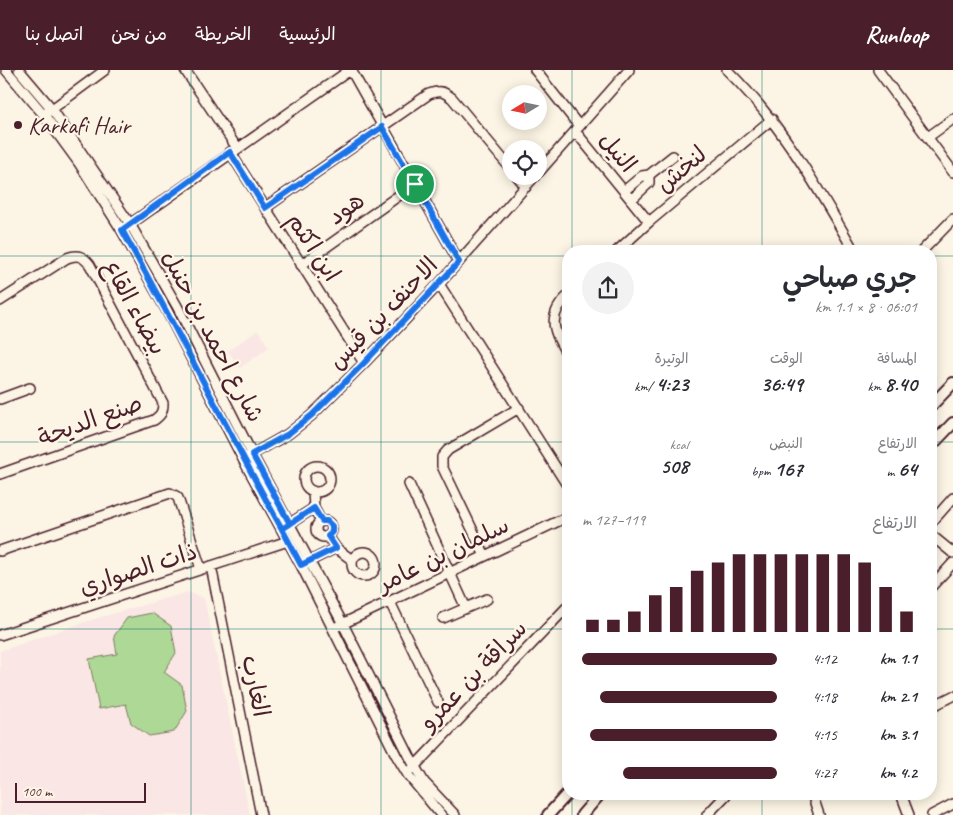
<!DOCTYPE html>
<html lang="ar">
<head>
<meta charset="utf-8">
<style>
  :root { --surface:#fff; --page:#f2f2f3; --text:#2b2b33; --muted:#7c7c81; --accent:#4a1f2b }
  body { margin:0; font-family:Caveat,"Playpen Sans Arabic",sans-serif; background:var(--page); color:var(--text); direction:rtl; height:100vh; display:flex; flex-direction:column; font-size:19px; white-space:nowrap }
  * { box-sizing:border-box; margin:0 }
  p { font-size:16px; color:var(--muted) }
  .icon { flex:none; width:28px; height:28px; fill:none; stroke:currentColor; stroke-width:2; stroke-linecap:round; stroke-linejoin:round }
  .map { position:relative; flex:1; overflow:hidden; direction:ltr }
  .side { position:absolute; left:562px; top:175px; width:375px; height:555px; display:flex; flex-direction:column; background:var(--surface); border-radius:20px; box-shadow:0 2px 12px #0003; direction:rtl }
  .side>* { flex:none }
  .needle { width:32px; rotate:260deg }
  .fabs { position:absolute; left:502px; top:15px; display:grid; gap:10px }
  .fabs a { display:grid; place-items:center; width:45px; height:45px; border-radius:50%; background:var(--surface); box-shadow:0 2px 12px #0003; font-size:25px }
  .scale { position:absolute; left:15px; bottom:12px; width:131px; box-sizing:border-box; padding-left:5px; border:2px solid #4a1f2b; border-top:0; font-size:14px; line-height:18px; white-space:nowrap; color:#4a1f2b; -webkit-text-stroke:4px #fcf5e5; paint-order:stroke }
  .pin { position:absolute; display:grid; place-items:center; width:42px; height:42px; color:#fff; margin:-21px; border:2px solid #fff; border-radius:50%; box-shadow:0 1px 5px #0007 }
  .round { display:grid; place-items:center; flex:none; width:52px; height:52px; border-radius:26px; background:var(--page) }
  .summary { display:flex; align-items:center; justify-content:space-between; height:85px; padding:0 20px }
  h1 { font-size:28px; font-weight:600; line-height:38px }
  .metrics { display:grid; grid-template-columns:repeat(3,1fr); gap:8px; height:85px; padding:5px 20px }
  .metrics div { display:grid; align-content:center }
  .metrics b { font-size:21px; font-weight:600 }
  .metrics small { font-size:14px; font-weight:400 }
  .metrics p { font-size:14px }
  .chart { height:140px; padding:10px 20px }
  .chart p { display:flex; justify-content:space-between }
  .chart svg { width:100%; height:90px; margin-top:5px; stroke:var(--accent); stroke-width:6 }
  ul { padding:0 20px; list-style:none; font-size:16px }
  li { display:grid; grid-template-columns:80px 60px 1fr; align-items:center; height:38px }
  li i { height:12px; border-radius:6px; background:var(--accent) }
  header { display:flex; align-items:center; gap:30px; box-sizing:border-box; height:70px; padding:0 25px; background:var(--accent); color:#fff }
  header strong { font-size:24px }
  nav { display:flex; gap:28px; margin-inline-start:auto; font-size:18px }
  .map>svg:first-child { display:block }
  .built { fill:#fae6e5 }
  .green { fill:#aed896; stroke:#7c7c60 }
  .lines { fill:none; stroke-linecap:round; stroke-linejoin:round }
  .minor-casing { stroke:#4a1f2b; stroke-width:12 }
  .major-casing { stroke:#4a1f2b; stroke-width:14 }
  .minor { stroke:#fcf5e5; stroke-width:9 }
  .major { stroke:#fcf5e5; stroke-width:10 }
  .route-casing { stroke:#fff; stroke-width:10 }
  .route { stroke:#1a73e8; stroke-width:6 }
  .grid { fill:none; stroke:#0f766e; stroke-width:1; stroke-opacity:0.55 }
  .poi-dot { fill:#4a1f2b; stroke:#fcf5e5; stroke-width:2 }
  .labels { text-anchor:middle; stroke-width:4.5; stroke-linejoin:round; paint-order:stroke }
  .poi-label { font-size:24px; fill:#4a1f2b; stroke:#fcf5e5; text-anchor:start }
  .street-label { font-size:24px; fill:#4a1f2b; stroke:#fcf5e5 }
</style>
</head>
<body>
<header>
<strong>Runloop</strong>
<nav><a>الرئيسية</a><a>الخريطة</a><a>من نحن</a><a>اتصل بنا</a></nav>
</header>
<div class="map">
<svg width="953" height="745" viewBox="0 0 953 745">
  <rect width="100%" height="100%" fill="#fcf5e5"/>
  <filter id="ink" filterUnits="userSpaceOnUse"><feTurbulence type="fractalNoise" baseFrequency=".02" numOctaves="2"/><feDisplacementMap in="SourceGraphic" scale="10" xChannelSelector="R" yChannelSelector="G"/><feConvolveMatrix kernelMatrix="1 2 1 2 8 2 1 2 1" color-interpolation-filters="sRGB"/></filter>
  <g filter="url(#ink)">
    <path class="built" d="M258,260L269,277L240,298L228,281Z
      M188,522L204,528L250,745H0V581L91,550Z"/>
    <path class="green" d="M152,543L171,556L176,583L164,602L182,615L187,641L174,662L149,666L131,653L126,634L99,639L89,589L117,584L114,566L127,548Z"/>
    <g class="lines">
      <g class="minor-casing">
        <path id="minor" d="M6,0L44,45L79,93L121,159L167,241L243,389L301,495L396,685L408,705L441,745
          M19,0L52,39L130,154L177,236L252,384L343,554L414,695L424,712L455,745
          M185,0L237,78
          M351,0L459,192
          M535,0L579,56
          M727,0C782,54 816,115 854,181
          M878,0L953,102
          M48,42L105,0
          M575,61L649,152
          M928,67L953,49
          M230,82L364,293
          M539,102L629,0
          M517,106L526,117
          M624,121L642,106L649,105L673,86
          M631,130L649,113V105
          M265,138L429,24C439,20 443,21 452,28L511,99
          M126,157L350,0
          M617,181L649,152L772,49
          M922,181L953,149
          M301,195L415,114
          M439,214L569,418
          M569,225C545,246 554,264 569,287
          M0,231L67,188C78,184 83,186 90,195L163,333C163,342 161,345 154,350L0,404
          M0,329L30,318
          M249,386L288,364L312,345L364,293L439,214L535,106
          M304 409a13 13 0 1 1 26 0a13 13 0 1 1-26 0Z
          M409,414L466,538
          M313,421L314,438L321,451
          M316 459a8 8 0 1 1 16 0a8 8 0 1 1-16 0Z
          M931,453L953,428
          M286,456L314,438
          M931,465L953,483
          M328,466L336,478L352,490
          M0,481L170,423L176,426L178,428L201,499
          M352 494a12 12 0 1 1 24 0a12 12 0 1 1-24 0Z
          M485,486L442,396V387L448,380L519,338
          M306,493L336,478
          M211,496L261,745
          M931,517L953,493
          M390,532L438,632
          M443,548L487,529
          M338,556L569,446
          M0,565L288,471
          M931,637L953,626
          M412,699L569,535
          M812,724L819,745
          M901,724L909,745
          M707,745L727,724
          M932,745L953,734"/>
      </g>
      <g class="major-casing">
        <path id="major" d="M931,336L953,313
          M931,376L953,353
          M548,745L569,722
          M582,745L600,724"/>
      </g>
      <use href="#minor" class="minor"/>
      <use href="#major" class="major"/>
    </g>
  </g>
  <g class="lines" filter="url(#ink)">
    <g class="route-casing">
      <path id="route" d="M415,114L459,192L364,293L312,345L288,364L252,384L290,454L282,459L301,495L336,478L328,466L332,462V456L327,451H322L314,438L282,459C227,360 177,258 122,160L230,82L265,138L382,57L415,114"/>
    </g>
    <use href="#route" class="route"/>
  </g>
  <path class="grid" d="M191,0V745M381,0V745M572,0V181M762,0V181M0,186H569M931,186H953M0,372H569M931,372H953M0,559H569M931,559H953M572,724V745M762,724V745"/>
  <circle class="poi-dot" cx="18" cy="55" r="5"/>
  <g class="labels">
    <g class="poi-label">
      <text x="28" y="63">Karkafi Hair</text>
    </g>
    <g class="street-label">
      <text transform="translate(618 82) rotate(51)" y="8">النيل</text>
      <text transform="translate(681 99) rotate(-40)" y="8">لنخش</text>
      <text transform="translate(346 138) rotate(-35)" y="8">هود</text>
      <text transform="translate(314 177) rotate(57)" y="8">ابن اكثم</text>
      <text transform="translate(135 237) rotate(61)" y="8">بيضاء القاع</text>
      <text transform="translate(383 243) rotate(-46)" y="8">الاحنف بن قيس</text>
      <text transform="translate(213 266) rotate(62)" y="8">شارع احمد بن حنبل</text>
      <text transform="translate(90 350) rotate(-20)" y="8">صنع الديحة</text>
      <text transform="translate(443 484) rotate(-26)" y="8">سلمان بن عامر</text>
      <text transform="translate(138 499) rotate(-18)" y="8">ذات الصواري</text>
      <text transform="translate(473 605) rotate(-46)" y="8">سراقة بن عمرو</text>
      <text transform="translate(256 616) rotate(79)" y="8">الغارب</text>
    </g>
  </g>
</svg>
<div class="fabs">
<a><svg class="needle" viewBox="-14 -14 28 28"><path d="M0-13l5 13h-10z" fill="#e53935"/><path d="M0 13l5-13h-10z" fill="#7c7c81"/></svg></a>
<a><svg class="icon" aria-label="locate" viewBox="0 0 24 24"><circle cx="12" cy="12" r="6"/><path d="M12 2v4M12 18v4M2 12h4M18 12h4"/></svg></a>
</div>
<div class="scale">100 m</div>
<div class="pin" style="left:415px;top:114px;background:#1e9e55"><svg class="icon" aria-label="arrive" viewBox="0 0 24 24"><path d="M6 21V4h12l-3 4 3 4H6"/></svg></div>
<section class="side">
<div class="summary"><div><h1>جري صباحي</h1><p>06:01 · 8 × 1.1 km</p></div><a class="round"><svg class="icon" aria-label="share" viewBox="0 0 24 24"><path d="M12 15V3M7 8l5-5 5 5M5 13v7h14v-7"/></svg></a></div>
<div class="metrics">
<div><p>المسافة</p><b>8.40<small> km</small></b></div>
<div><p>الوقت</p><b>36:49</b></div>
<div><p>الوتيرة</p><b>4:23<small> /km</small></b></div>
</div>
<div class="metrics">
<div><p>الارتفاع</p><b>64<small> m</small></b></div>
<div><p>النبض</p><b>167<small> bpm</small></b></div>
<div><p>kcal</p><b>508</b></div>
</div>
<div class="chart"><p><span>الارتفاع</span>119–127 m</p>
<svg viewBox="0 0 160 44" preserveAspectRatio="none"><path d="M5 44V38M15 44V38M25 44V34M35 44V26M45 44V22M55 44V14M65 44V10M75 44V6M85 44V6M95 44V6M105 44V6M115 44V6M125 44V6M135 44V10M145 44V22M155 44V34"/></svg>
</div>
<ul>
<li><b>1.1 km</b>4:12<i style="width:100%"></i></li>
<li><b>2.1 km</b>4:18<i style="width:91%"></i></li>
<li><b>3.1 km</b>4:15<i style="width:96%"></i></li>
<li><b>4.2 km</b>4:27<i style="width:79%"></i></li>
</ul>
</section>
</div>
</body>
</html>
